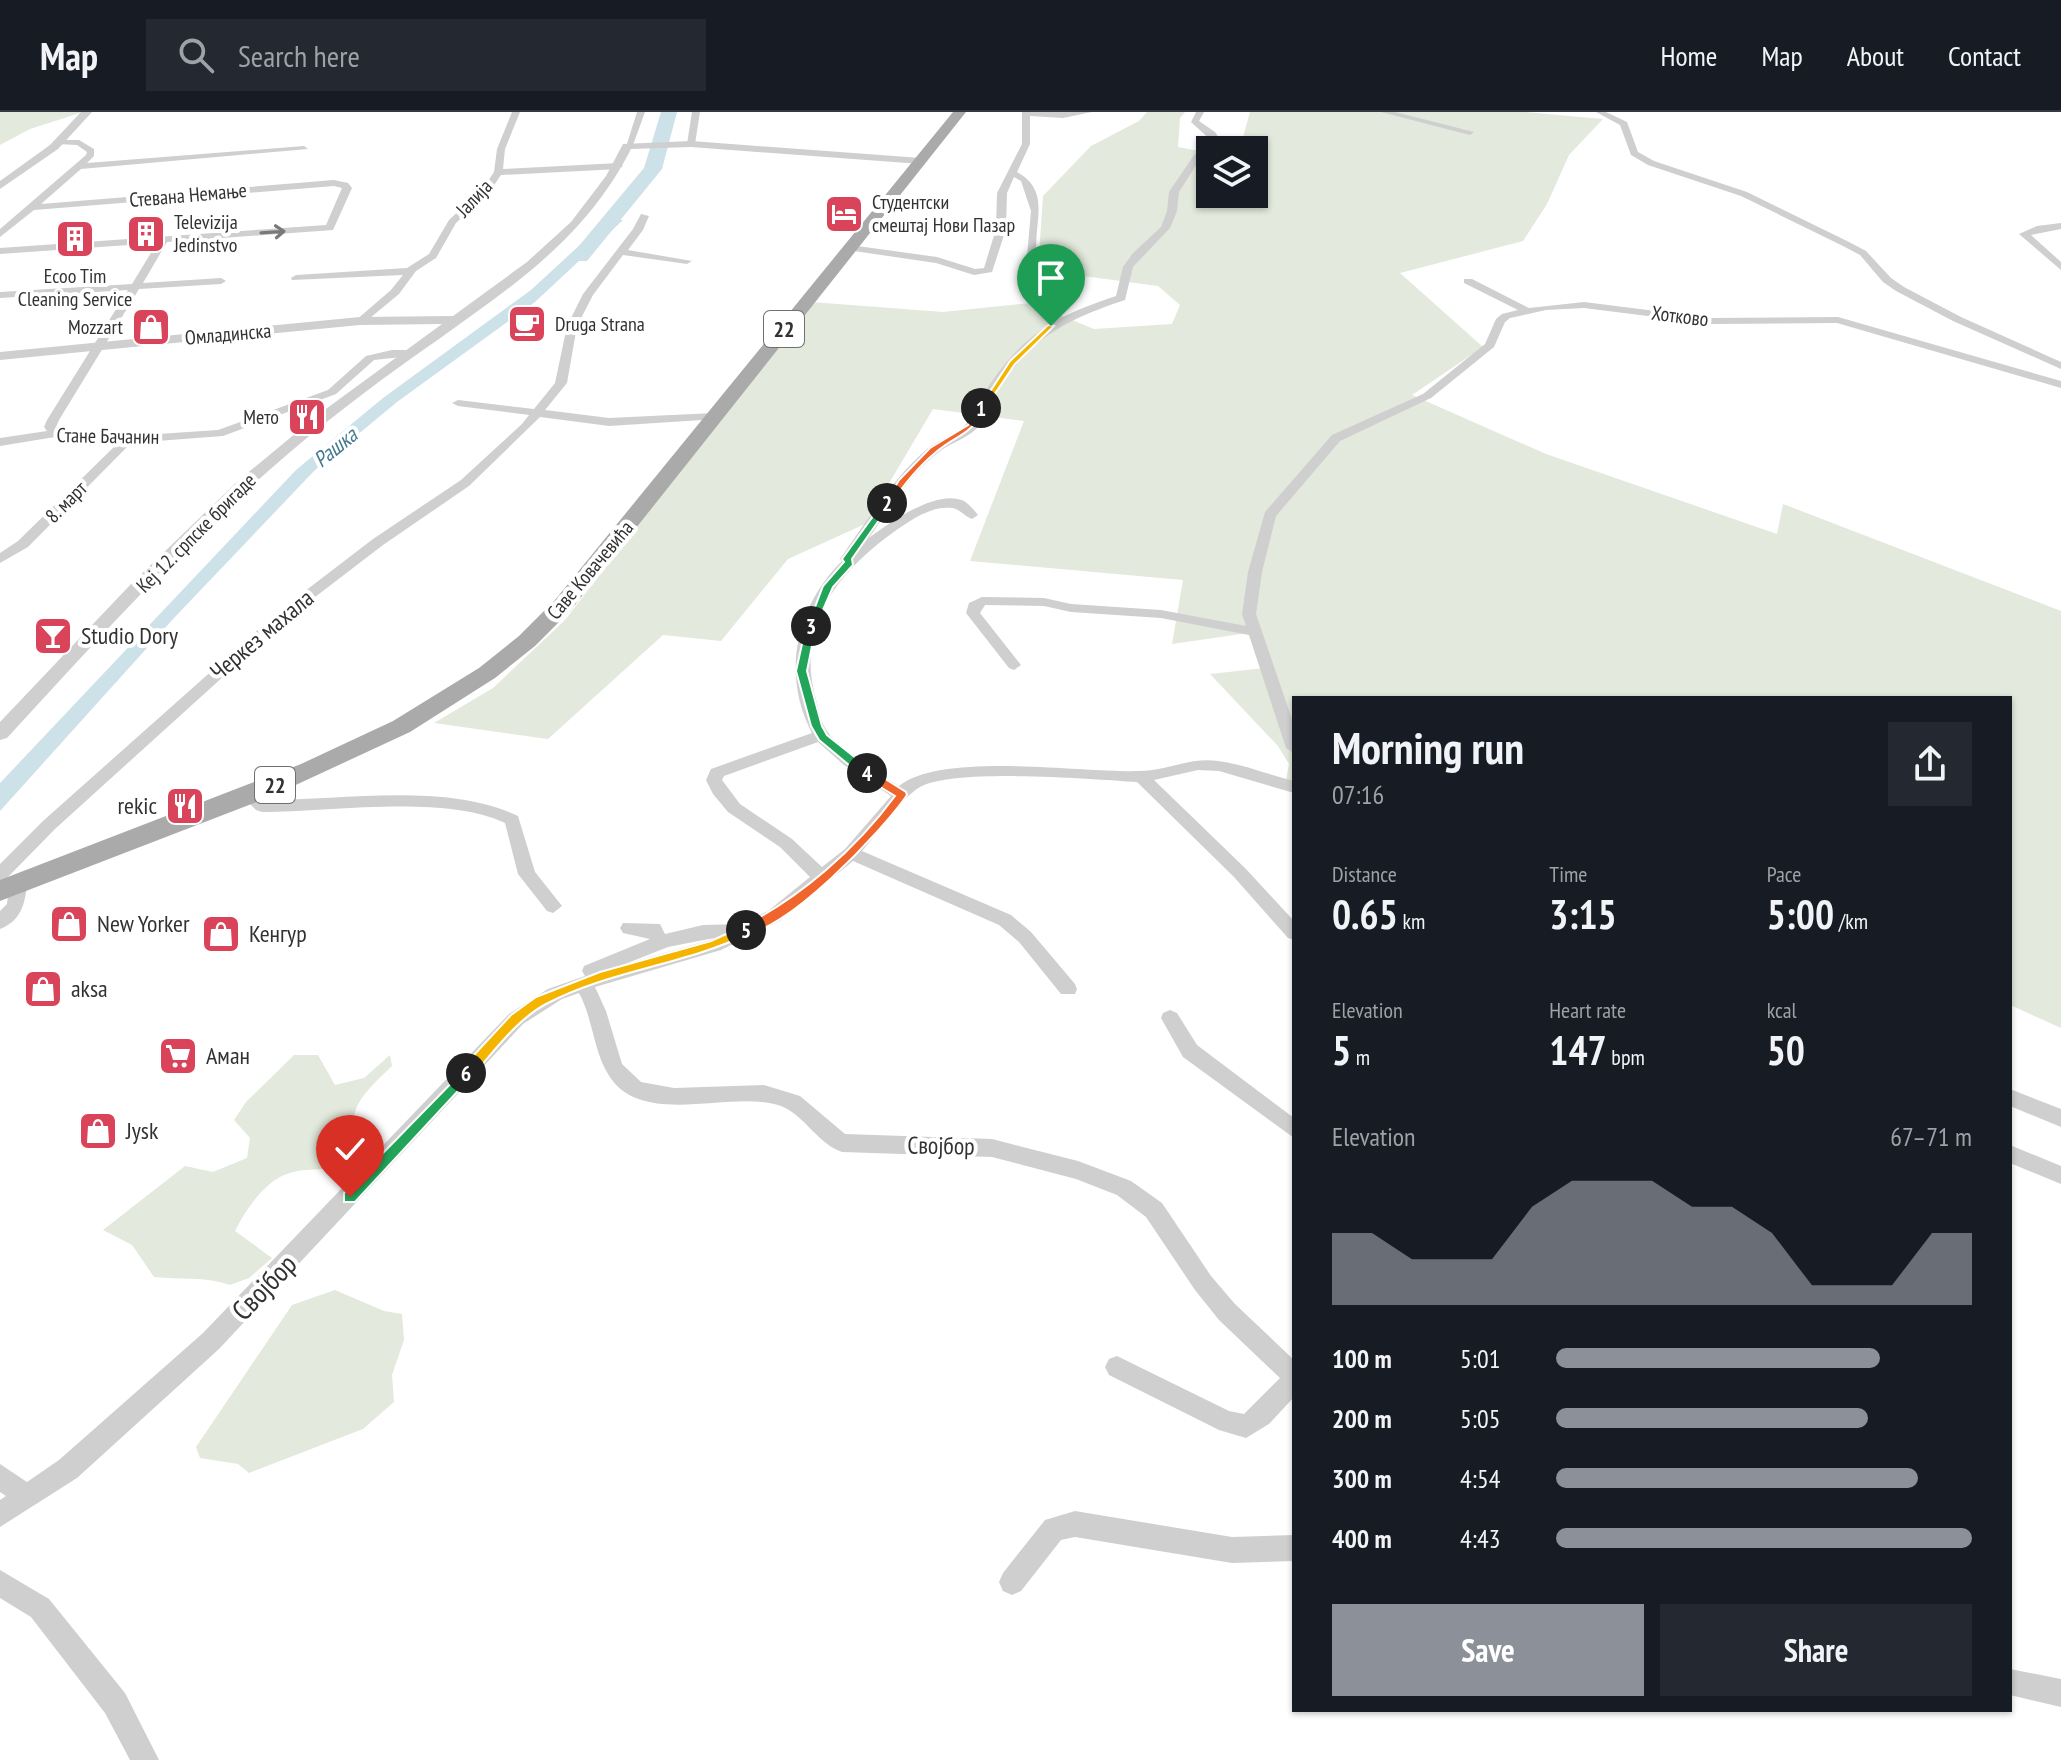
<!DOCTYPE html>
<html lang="en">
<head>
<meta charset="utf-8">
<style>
  :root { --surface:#171b24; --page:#242831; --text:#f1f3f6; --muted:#9ea1a6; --line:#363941; --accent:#8c9099 }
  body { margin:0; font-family:"PT Sans Narrow",sans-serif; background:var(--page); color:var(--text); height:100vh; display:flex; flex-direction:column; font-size:30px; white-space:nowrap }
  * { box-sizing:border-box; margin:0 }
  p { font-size:26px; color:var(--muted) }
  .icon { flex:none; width:44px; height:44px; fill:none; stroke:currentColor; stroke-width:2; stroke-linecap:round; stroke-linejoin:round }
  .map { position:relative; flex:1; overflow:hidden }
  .sheet { position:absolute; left:1292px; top:584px; width:720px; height:1016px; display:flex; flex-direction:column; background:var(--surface); border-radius:0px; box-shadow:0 2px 6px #0004 }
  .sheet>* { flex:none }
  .buttons { position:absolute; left:1196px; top:24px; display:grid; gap:16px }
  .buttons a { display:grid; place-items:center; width:72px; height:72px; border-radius:0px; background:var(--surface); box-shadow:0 2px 6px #0004; font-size:40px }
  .pin { position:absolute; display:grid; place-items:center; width:68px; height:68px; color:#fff; margin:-82px -34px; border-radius:50% 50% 50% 0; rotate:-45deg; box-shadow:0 0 8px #0007 }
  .pin .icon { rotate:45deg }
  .km { position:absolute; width:40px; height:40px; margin:-20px; border-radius:50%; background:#222; color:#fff; font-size:22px; line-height:40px; text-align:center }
  .round { display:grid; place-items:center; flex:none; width:84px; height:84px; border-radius:0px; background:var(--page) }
  .headline { display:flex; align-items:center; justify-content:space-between; height:136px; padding:0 40px }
  h1 { font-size:44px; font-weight:800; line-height:60px }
  .stats { display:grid; grid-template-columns:repeat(3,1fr); gap:12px; height:136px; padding:8px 40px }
  .stats div { display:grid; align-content:center }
  .stats b { font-size:40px; font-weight:800 }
  .stats small { font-size:22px; font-weight:400 }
  .stats p { font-size:22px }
  .chart { height:224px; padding:16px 40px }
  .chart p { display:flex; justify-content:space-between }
  .chart svg { width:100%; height:144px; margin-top:8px; fill:var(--accent); opacity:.7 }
  .action { display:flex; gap:16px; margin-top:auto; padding:16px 40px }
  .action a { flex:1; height:92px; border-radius:0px; background:var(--accent); color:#fff; font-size:32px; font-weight:800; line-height:92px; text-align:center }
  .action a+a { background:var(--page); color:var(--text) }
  ul { padding:0 40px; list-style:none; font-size:26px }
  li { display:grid; grid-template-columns:128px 96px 1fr; align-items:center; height:60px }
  li i { height:20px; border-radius:10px; background:var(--accent) }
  header { display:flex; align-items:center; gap:48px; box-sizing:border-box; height:112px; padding:0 40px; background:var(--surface); border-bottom:2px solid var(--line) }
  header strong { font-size:38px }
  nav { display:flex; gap:44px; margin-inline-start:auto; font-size:28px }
  .search { width:560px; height:72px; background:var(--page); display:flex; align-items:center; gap:20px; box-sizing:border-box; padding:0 28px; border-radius:0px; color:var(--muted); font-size:30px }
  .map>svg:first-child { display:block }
  .green { fill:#e3e9dc }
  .water { fill:#cde1e9 }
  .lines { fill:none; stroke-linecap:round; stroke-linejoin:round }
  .river { fill:#cde1e9; fill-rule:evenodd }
  .minor { fill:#cfcfcf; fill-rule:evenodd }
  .tertiary { fill:#cfcfcf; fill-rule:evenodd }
  .primary { fill:#aaa; fill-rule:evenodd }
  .oneway { stroke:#797979 }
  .split-1 { fill:#f5b400; stroke:#fff; stroke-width:2 }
  .split-2 { fill:#f0652b; stroke:#fff; stroke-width:2 }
  .split-3 { fill:#22a559; stroke:#fff; stroke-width:2 }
  .split-4 { fill:#22a559; stroke:#fff; stroke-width:2 }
  .split-5 { fill:#f0652b; stroke:#fff; stroke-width:2 }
  .split-6 { fill:#f5b400; stroke:#fff; stroke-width:2 }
  .split-7 { fill:#22a559; stroke:#fff; stroke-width:2 }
  .labels { text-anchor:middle; stroke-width:8; stroke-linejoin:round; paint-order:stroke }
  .far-street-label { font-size:20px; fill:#323232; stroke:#fff }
  .far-poi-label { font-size:20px; fill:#323232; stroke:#fff; text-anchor:start }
  .shield { fill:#fff; stroke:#707070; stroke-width:2 }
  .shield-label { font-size:22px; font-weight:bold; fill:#323232 }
  .far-water-label { font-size:22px; font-style:italic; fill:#457990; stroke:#fff }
  .street-label { font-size:24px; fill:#323232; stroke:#fff }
  .poi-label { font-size:24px; fill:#323232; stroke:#fff; text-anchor:start }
  .near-street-label { font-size:28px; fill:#323232; stroke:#fff }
</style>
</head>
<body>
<header>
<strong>Map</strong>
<div class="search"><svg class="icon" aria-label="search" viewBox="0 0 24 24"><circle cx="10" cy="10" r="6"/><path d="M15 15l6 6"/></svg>Search here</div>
<nav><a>Home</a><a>Map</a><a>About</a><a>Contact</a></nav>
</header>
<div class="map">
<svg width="2061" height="1648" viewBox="0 0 2061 1648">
  <rect width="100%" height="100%" fill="#fff"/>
  <path class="green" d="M0,0H83L30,17L0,33Z
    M1147,0H1185L1180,6L1178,35L1210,41V82H1254V38H1234L1242,29L1250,0H1525L1603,7L1569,43L1547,92L1523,129L1400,161L1483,235L1412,283L1546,342L1777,422L1783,392L2061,499V916L2010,893V586H1294V675L1285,674L1289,652L1278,634L1210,562L1265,556L1248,521L1172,532L1183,468L970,449L1024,309L933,297L865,412L788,447L721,529L663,523L548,627L434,611L493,576L565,508L811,190L943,200L1031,191L1094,217L1172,212L1180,193L1158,174L1038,158L1043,84L1091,34L1139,9Z
    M294,943H318L335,973L364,966L390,943L392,954C360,985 346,995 356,1043C326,1065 311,1052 284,1063C263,1072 245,1099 235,1119L272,1146L249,1166L230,1173C206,1164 180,1168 154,1165L132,1133L103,1118L185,1054L213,1060L247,1046L250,1026L234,1008L246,990Z
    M335,1178L384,1199L402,1202L404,1228L392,1263L394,1290L363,1317L249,1361L238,1352L200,1346L196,1335L292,1193Z"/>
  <path class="water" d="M608,107L623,108L535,190L397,290L315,358L174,506L0,699V671L296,358L383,286L531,178Z"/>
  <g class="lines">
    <path class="river" d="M661,0H677L662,57L587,149H573L570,145L573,141L644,56Z"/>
    <path class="minor" d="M512,0H520L505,37L503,57L619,51L623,54L619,57L501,63L490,79L456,111L436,146L416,159L399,182L364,211L355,209L391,178L403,163L292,168L291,166L296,163L407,156L429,142L449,108L484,75L494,60L497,37Z
      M637,0H645L633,33L626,35Z
      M692,0H700L695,32L691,35L687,32Z
      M1022,0H1092L1063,6L1030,4V32L1017,60C1053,80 1032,113 1037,143C1038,151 1046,158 1047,166H1039L1027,144L1031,99L1021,69L1014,65L1007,81L1006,117L992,160L974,163L936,151L847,138V134L850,133L937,145L975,157L984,156L996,117L997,81L1022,32Z
      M1196,0H1204L1199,9L1215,20L1223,32L1200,47L1179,80L1177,99L1170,116L1133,155L1125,188C1065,208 1032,225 997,279C989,290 985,307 976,317C966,327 950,331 939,340C910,361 889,397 869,426C889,411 937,376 964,389C969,392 975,399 978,403L972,407C964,404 960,397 952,396C931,393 908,410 891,422C835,463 794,517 817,591C819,600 821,611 827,619C843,643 875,660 899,674C942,639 1083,661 1139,659C1166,659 1190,645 1218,649C1243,652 1269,663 1294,669V681L1219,659L1198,658L1154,668L1246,757L1294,809V828L1288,826L1234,765L1137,670C1093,667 955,656 920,675C901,686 878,721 862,739L1011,803L1031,820L1075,872L1077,877L1075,882H1061L1019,830L999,813L853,749L780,809L721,838L595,875L606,899L622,952L641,970L674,976L764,973L800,984L845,1022L992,1027L1078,1049L1131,1069L1162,1091L1211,1164L1235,1192L1294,1248V1285L1269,1312L1246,1326L1219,1318L1109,1263L1105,1255L1109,1247L1117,1244L1229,1299L1244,1302L1280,1266L1219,1208L1195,1178L1146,1105L1117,1083L1076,1067L992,1045L842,1040C816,1031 804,1001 778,993C729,978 640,1017 608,962C593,937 593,907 579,881L562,887L523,912L219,1237L77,1366L0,1415V1388L6,1384L0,1380V1352L27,1370L59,1348L203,1221L509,902L548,877L585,864L582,859L584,854L650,827L623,821L620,816L623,811L660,812L665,822L703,813L741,812L768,799L810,765L780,735L728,700L713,682L706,668L711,657L812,621C781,563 796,494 842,449L840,447C867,409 892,367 927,337C939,327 959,322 968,310C975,300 979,288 986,278C1022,223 1055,204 1116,184L1123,155L1133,141L1161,115L1167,99L1169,80L1194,43L1214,31L1191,10ZM818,630L844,653L891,684L845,737L822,755L792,727L740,692L722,668L724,664ZM714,826L710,828L625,852L668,835Z
      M1381,0H1395L1474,20L1470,23Z
      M1596,0H1606L1627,10L1638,40L1654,49L1747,80L1849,130L1866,139L1891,166L1904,175L1961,205L2061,250V257L1953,209L1896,179L1883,170L1860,143L1843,134L1741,84L1648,53L1631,43L1620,13Z
      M57,28H79L94,37V44L87,51L304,34L308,37L81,57L41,92L334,68L348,71L352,76L333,118L167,130L143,171L221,166L226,169L221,172L139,177L59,308L56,315L58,318H91L128,324L218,318L328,278L366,244L392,238H411L417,241L411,244L374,248L336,282L223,324L131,331L28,435L0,451V441L18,429L119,330L55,325L0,334V326L47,319L44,315L47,308L128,178L0,186V180L132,172L157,131L0,142V136L326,113L342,76L334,74L34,98L0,125V117L86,43L87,40L77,33L57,32Z
      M641,102L649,104L643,118L628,138L692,149L687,152L623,143L593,183L577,214L567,271L545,298L609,306L714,301L718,303V307L609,314L540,305L469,374L383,433L289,505L55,717L6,767L0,769V752L43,709L279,499L373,427L461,368L522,312L529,303L458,294L452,291L458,288L534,297L555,271L567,214L583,182L633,117Z
      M2061,111V117L2031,123L2061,150V158L2019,122L2037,114Z
      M1464,167H1472L1529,196L1584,190L1711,206L1838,205L2061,269V276L1837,211L1711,212L1584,196L1546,198L1510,206L1505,210L1494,235L1431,286L1340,329L1276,404L1262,460L1256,502L1294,613V641L1286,636L1249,523L1161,506L1071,500L1044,494L985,493L980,501L1021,553L1014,558L1009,556L966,501L969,491L982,485L1044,486L1071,492L1161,498L1246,514L1242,502L1248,460L1265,400L1332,323L1423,282L1485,232L1496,207L1502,202L1518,198L1464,171Z
      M249,677L266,688C344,688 446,670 518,704L535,760L562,794L553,801L547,799L518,762L505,711C445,682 330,700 262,700L256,698L241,683Z
      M18,766L27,772C25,792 21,809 0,817V799L7,792L9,772Z
      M1170,898L1177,901L1197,933L1294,1006V1026L1183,945L1161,906L1163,901Z
      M2010,977L2061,997V1015L2010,994Z
      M2010,1033L2061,1054V1072L2010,1051Z
      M1075,1399L1232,1425L1294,1423V1449L1232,1451L1075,1425L1061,1428L1021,1479L1012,1483L1003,1479L999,1470L1003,1461L1045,1408Z
      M0,1458L49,1487L125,1581L159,1648H130L105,1601L31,1505L0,1486Z
      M2010,1557L2061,1567V1595L2010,1583Z"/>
    <path class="tertiary" d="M81,0H92L58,37L0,77V69L50,33Z
      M691,29L921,46L926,49L921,52L691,35L631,37C586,125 517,171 439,227C387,263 337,300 289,341C187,428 97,528 7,626L0,628V610L131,472L239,368L319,302L442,212L360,213L0,248V240L360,205L453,204L527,150L571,110L606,64L623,32Z"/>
    <path class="primary" d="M953,0H966L571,498L535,534L495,566L410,620L272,684L0,789V768L301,652L393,609L479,556L519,524L555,488Z"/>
  </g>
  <defs><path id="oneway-shaft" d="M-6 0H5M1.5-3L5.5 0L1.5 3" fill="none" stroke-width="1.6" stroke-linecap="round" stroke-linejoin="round" transform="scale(2)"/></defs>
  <use class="oneway" href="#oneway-shaft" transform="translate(273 120) rotate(-4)"/>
  <path class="split-1" d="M1048,213L1054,214L1015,252L984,298H978L1010,249Z"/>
  <path class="split-2" d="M981,294L985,296C969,326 958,321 935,341C918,355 903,374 890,393H884L899,368L930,336L968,313Z"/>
  <path class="split-3" d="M884,389L891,391L852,447L853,453L833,475L816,514L807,516L823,474L844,450L842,447Z"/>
  <path class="split-4" d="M811,511L816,514L807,559L822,614L827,623L871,658V664H862L819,628L811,614L796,559L806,514Z"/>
  <path class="split-5" d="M862,658H871L906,680L907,683C886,715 780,828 741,821V815C800,786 856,737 895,684L862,664Z"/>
  <path class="split-6" d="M746,813L750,815V821C685,853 610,858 546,892C516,908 494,940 471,965H461V957L511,903L536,885L600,860L711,829Z"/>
  <path class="split-7" d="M466,956L471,957V965L355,1090H344V1081Z"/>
  <defs>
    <g id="hotel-square" transform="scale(2)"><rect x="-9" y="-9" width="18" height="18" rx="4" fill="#d9445b" stroke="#fff"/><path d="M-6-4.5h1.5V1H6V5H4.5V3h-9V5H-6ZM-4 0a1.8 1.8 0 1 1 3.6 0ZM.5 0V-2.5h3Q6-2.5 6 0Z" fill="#fff"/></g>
    <g id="building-square" transform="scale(2)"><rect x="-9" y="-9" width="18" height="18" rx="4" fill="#d9445b" stroke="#fff"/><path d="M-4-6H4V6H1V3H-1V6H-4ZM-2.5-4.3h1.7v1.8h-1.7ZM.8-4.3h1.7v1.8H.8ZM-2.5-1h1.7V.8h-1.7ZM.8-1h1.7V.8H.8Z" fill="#fff"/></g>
    <g id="cafe-square" transform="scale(2)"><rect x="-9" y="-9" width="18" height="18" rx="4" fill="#d9445b" stroke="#fff"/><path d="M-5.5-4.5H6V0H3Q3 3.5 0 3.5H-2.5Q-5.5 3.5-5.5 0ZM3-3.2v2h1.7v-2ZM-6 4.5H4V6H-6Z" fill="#fff"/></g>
    <g id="shop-square" transform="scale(2)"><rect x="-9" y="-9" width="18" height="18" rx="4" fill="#d9445b" stroke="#fff"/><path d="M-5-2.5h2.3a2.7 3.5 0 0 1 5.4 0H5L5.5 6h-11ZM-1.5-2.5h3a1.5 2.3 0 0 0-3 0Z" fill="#fff"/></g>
    <g id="restaurant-square" transform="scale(2)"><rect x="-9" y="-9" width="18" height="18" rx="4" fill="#d9445b" stroke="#fff"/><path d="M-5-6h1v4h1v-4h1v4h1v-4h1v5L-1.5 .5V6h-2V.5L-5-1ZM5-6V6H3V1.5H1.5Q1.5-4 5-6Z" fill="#fff"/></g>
    <g id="bar-square" transform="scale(2)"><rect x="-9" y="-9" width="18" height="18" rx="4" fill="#d9445b" stroke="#fff"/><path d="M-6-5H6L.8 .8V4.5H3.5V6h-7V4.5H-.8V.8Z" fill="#fff"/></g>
    <g id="supermarket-square" transform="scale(2)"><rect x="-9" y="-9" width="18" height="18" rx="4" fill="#d9445b" stroke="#fff"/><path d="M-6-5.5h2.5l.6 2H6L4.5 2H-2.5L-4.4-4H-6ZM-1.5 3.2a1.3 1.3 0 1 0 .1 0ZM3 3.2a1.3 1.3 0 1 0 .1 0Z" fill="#fff"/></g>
  </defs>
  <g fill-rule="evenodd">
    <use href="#hotel-square" x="844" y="102"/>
    <use href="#building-square" x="146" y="122"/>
    <use href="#building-square" x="75" y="127"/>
    <use href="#cafe-square" x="527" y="212"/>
    <use href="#shop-square" x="151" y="215"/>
    <use href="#restaurant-square" x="307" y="305"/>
    <use href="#bar-square" x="53" y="524"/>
    <use href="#restaurant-square" x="185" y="694"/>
    <use href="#shop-square" x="69" y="812"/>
    <use href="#shop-square" x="221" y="822"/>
    <use href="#shop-square" x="43" y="877"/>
    <use href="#supermarket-square" x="178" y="944"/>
    <use href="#shop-square" x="98" y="1019"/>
  </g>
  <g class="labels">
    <g class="far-street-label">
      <text transform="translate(188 83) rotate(-5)" y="7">Стевана Немање</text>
      <text transform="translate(474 86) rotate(-47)" y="7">Јалија</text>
      <text transform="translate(1680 204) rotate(7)" y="7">Хотково</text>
      <text transform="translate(228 222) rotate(-5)" y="7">Омладинска</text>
      <text transform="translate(108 324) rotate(1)" y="7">Стане Бачанин</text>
      <text transform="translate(66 390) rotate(-45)" y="7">8. март</text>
      <text transform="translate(196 421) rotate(-45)" y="7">Кеј 12. српске бригаде</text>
      <text transform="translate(590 458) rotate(-50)" y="7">Саве Ковачевића</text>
    </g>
    <g class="far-poi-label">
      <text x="872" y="97">Студентски<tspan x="872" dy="23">смештај Нови Пазар</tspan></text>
      <text x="174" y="117">Televizija<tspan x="174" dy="23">Jedinstvo</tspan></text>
      <text x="75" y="171" text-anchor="middle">Ecoo Tim<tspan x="75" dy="23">Cleaning Service</tspan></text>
      <text x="555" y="219">Druga Strana</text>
      <text x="123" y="222" text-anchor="end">Mozzart</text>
      <text x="279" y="312" text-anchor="end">Мето</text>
    </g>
    <g class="shield">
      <rect x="764" y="199" width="40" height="36" rx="6"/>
      <rect x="255" y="655" width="40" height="36" rx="6"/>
    </g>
    <g class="shield-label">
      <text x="784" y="225">22</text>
      <text x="275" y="681">22</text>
    </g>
    <g class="far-water-label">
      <text transform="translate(335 335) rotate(-39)" y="8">Рашка</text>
    </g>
    <g class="street-label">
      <text transform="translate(262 523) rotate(-40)" y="8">Черкез махала</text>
      <text transform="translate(941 1034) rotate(1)" y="8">Својбор</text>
    </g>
    <g class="poi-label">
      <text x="81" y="532">Studio Dory</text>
      <text x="157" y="702" text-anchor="end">rekic</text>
      <text x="97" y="820">New Yorker</text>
      <text x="249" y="830">Кенгур</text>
      <text x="71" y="885">aksa</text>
      <text x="206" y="952">Аман</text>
      <text x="126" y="1027">Jysk</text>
    </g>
    <g class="near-street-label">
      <text transform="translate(264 1175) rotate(-46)" y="10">Својбор</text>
    </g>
  </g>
</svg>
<div class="buttons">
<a><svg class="icon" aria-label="layers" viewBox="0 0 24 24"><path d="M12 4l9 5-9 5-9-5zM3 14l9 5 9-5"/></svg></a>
</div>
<div class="pin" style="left:1051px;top:214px;background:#1e9e55"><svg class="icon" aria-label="arrive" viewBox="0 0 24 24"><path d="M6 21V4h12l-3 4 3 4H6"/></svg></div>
<div class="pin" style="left:350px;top:1085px;background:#d93025"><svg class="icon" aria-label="check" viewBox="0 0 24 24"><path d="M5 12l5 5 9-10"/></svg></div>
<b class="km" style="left:981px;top:296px">1</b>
<b class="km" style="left:887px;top:391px">2</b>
<b class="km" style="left:811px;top:514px">3</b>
<b class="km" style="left:867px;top:661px">4</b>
<b class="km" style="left:746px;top:818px">5</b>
<b class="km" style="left:466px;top:961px">6</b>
<section class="sheet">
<div class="headline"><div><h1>Morning run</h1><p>07:16</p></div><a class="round"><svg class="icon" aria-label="share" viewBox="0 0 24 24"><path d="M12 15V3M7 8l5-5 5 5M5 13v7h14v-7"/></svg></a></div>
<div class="stats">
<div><p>Distance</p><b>0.65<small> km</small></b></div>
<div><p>Time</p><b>3:15</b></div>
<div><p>Pace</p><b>5:00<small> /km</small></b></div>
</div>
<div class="stats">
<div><p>Elevation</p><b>5<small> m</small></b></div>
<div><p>Heart rate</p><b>147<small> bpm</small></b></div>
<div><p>kcal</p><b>50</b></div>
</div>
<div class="chart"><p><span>Elevation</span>67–71 m</p>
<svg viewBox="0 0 160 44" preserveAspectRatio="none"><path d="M0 44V22L10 22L20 30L30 30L40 30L50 14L60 6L70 6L80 6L90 14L100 14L110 22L120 38L130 38L140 38L150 22L160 22V44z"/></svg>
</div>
<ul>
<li><b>100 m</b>5:01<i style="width:78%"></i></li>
<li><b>200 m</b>5:05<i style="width:75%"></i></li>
<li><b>300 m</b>4:54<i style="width:87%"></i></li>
<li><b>400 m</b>4:43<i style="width:100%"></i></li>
</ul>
<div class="action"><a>Save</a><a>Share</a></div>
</section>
</div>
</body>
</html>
